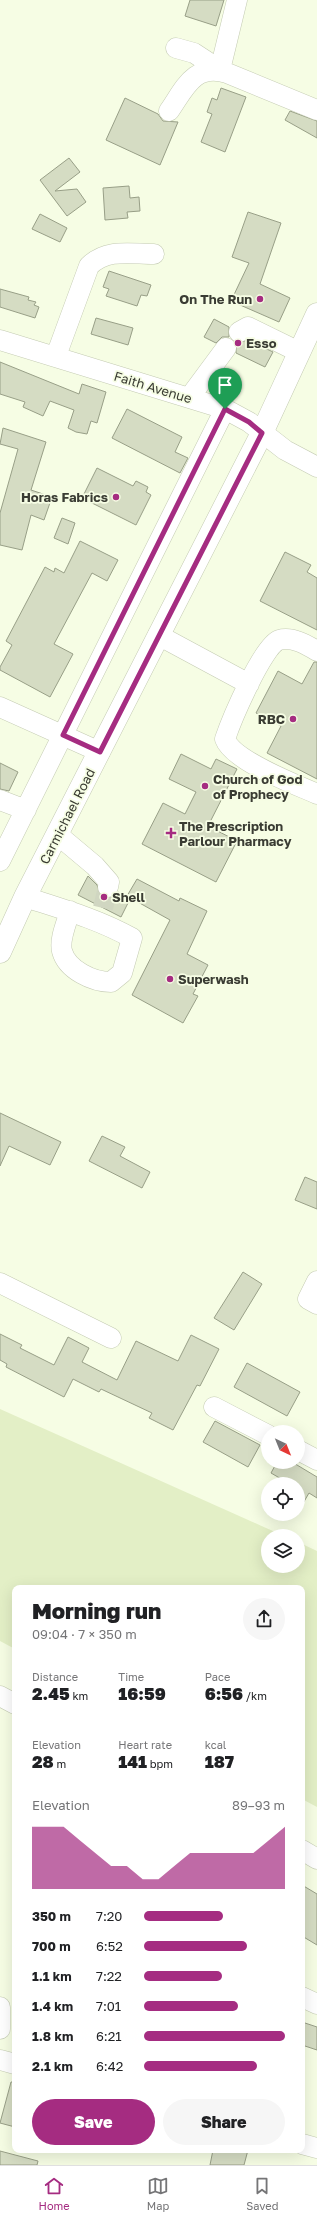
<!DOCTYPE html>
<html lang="en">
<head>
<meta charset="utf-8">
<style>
  :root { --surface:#fff; --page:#f6f6f6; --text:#202124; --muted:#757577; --line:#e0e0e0; --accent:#a52c81 }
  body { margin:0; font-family:"Golos Text",sans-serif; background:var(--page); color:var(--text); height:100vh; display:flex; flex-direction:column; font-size:15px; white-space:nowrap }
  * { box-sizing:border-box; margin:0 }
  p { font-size:13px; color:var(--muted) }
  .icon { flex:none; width:22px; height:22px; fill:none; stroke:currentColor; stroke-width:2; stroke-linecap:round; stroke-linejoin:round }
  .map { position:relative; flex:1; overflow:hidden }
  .drawer { position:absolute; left:12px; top:1585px; width:293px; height:568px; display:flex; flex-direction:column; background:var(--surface); border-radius:8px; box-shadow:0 4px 16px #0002 }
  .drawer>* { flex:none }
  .needle { width:26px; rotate:137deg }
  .controls { position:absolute; left:261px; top:1425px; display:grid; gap:8px }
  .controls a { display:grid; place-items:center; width:44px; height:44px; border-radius:50%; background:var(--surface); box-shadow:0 4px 16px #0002; font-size:20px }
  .pin { position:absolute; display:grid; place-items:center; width:34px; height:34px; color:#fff; margin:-41px -17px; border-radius:50% 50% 50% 0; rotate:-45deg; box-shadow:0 0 4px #0007 }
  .pin .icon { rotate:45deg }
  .round { display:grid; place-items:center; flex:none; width:42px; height:42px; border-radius:21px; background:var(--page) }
  .head { display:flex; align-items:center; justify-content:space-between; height:68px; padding:0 20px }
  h1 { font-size:22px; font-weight:800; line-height:30px }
  .stats { display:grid; grid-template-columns:repeat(3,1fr); gap:6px; height:68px; padding:4px 20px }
  .stats div { display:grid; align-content:center }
  .stats b { font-size:17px; font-weight:800 }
  .stats small { font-size:11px; font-weight:400 }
  .stats p { font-size:11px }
  .chart { height:112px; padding:8px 20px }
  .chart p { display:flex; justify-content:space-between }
  .chart svg { width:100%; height:72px; margin-top:4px; fill:var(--accent); opacity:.7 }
  .button { display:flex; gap:8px; margin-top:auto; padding:8px 20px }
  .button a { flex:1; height:46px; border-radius:24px; background:var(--accent); color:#fff; font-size:16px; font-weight:800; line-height:46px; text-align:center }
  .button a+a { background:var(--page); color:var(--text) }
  ul { padding:0 20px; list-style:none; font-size:13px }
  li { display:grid; grid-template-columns:64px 48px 1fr; align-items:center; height:30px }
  li i { height:10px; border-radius:5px; background:var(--accent) }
  .tab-bar { display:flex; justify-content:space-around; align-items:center; height:56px; border-top:1px solid var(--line); background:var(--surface); font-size:11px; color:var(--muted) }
  .tab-bar a { display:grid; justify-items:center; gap:2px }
  .tab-bar .current { color:var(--accent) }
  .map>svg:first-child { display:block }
  .green { fill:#e3efc6 }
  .building { fill:#d5dcc3; stroke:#989f87 }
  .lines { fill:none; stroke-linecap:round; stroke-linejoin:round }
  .minor-tunnel { stroke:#d0d6c1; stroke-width:20; stroke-dasharray:20 10; stroke-linecap:butt }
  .minor-casing { stroke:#c4cbb3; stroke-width:21 }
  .major-casing { stroke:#c4cbb3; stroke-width:23 }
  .minor { stroke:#fff; stroke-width:20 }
  .major { stroke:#fff; stroke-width:22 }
  .route-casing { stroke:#fff; stroke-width:8 }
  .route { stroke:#a52c81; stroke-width:5 }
  .poi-dot { fill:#a52c81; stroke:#f6fde4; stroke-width:1.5 }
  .labels { text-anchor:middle; stroke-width:3.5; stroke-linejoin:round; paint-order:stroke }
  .poi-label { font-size:13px; font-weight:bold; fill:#3a3c33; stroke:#f6fde4; text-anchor:start }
  .street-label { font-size:13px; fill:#3a3c33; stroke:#f6fde4 }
</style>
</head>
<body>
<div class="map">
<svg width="317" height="2165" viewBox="0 0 317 2165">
  <rect width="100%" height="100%" fill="#f6fde4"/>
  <path class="green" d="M0,1409L284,1536H268V1566H298V1542L317,1551V1807L302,1799V1588H15V1649L0,1641Z"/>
  <path class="building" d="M190,0H224L216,26L185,16Z
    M221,88L246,97L225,152L201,142L212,114L207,112L212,98L217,100Z
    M125,98L158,114L163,121L178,122L160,165L106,140Z
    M290,111L317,121V138L285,120Z
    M69,158L80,172L55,191L77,189L86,202L67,216L40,180Z
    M129,186L130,198L139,197L140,211L127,212L128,218L105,220L103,188Z
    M248,212L281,223L260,284L290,298L279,322L231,301L249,263L232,257Z
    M40,214L67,228L60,242L32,229Z
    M109,271L151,285L147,296L141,295L137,306L106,296L109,289L103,287Z
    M0,289L29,297L28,300L36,302L34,305L39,307L35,318L0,307Z
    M96,318L133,328L128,345L91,334Z
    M214,319L229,327V337H222L216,343L204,337Z
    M248,340L273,352L265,367L236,353V343Z
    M0,362L79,394L82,384L106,392L97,423L91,421L87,434L76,432L68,428L74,410L50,401L43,416L23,407L25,402L0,394Z
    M127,409L182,437L175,452L188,458L180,473L112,438Z
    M3,428L46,442L31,490L52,497L44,520L31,515L22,550L0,545V513L18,449L0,444Z
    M97,468L133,486L136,481L148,487L146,492L151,495L136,525L82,498Z
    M62,518L75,523L68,544L54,538Z
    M80,541L118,560L107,581L92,573L54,644L73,654L50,697L0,670V667L12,645L6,641L45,567L54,572L55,568L64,573Z
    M285,552L311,565L307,572L317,578V630L260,601Z
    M314,662H317V779L267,753L281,726L256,713L278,671L302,684Z
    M181,754L211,769L216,759L237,769L208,826L237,841L216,882L142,844L163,803L185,814L196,792L169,779Z
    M0,763L18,772L9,791L0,789Z
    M88,876L97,885L101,896L111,898L118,892L130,899L121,917L78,895Z
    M137,879L179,901L180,898L207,911L187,954L208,965L193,994L198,996L183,1023L132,995L170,920L127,896Z
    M0,1113L61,1142L50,1165L9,1146L0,1166Z
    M102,1136L125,1147L120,1156L150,1172L142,1188L89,1161Z
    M305,1177L317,1182V1209L295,1200Z
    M243,1272L262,1284L234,1330L214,1318Z
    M0,1334L22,1345L20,1348L54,1365L68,1337L89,1348L82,1362L117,1380L136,1341L178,1361L191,1335L219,1349L200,1386L197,1385L173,1430L149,1418L152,1413L101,1389L99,1392L73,1379L64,1397L6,1367L7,1364L0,1360Z
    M247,1363L300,1392L287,1416L234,1387Z
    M215,1421L260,1445L248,1467L203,1442Z
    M277,1462H292L317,1477V1498L309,1493L298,1512V1484H290L271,1473Z
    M302,1885L317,1894V1945L302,1936Z
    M302,2022L317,2027V2050L302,2045Z
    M11,2082H15V2127L0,2123Z
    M213,2150H248L244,2165H210Z
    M0,2151L38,2161L37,2165H0Z"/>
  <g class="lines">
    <path class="minor-tunnel" d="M103,908L108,887"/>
    <g class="minor-casing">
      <path id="minor" d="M176,48L194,53L220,70L237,0
        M169,111C185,88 194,63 227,73L317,110
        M239,332L248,327L299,352
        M0,340L225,409L249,422L285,450L317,467
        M56,356L89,266C107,248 131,254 154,254
        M189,398L226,348
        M158,635L249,684
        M317,651C307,645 292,636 279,640C263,645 231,721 225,739C233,761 295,784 317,794
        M0,707L100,752
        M0,800L26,810
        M58,835L95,866L109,882L108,887
        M0,861L225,409
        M25,897C62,909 98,919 132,938L122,973L111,982C93,982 67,970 62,951C59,939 67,922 70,911
        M317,1281L308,1299L317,1304
        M0,1283L111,1338
        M214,1407L268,1435
        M298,1450L317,1460
        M0,1696L15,1704
        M302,1850L317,1859
        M302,1997L317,2004
        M0,2007V2029
        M0,2060L15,2064
        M302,2144L317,2148"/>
    </g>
    <g class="major-casing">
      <path id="major" d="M0,952L25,897L262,433L317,314"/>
    </g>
    <use href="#minor" class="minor"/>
    <use href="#major" class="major"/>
  </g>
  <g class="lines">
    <g class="route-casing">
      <path id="route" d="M225,409L249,422L262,433L100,752L63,735Z"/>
    </g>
    <use href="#route" class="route"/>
  </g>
  <g class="poi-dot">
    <circle cx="260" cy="299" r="4"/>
    <circle cx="238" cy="343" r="4"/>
    <circle cx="116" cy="497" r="4"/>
    <circle cx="293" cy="719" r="4"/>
    <circle cx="205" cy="786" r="4"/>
    <path d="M169 827h4v4h4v4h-4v4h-4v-4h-4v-4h4z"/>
    <circle cx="104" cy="897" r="4"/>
    <circle cx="170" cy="979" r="4"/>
  </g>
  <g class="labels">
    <g class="poi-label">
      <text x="252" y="304" text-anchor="end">On The Run</text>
      <text x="246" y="348">Esso</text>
      <text x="108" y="502" text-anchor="end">Horas Fabrics</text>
      <text x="285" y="724" text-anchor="end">RBC</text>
      <text x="213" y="784">Church of God<tspan x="213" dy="15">of Prophecy</tspan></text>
      <text x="179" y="831">The Prescription<tspan x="179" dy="15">Parlour Pharmacy</tspan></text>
      <text x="112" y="902">Shell</text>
      <text x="178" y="984">Superwash</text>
    </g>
    <g class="street-label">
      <text transform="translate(153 387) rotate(17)" y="5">Faith Avenue</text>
      <text transform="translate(67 816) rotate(-63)" y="5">Carmichael Road</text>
    </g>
  </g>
</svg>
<div class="controls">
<a><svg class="needle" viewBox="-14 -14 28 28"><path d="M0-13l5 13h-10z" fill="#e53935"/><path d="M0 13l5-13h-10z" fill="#757577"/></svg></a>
<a><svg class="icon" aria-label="locate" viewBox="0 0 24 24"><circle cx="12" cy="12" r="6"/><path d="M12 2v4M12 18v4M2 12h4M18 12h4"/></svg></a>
<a><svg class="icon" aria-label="layers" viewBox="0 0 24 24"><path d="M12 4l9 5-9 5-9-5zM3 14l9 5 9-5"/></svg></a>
</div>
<div class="pin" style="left:225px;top:409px;background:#1e9e55"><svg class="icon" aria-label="arrive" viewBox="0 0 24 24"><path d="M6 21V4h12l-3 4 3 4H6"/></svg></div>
<section class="drawer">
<div class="head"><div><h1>Morning run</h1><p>09:04 · 7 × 350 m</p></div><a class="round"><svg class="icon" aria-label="share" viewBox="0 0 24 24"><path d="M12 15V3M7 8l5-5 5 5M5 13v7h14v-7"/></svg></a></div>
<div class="stats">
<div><p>Distance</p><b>2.45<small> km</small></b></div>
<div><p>Time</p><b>16:59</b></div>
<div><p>Pace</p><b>6:56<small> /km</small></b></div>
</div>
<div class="stats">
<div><p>Elevation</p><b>28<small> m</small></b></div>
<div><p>Heart rate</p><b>141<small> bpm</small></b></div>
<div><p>kcal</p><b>187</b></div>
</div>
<div class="chart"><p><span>Elevation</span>89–93 m</p>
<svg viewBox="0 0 160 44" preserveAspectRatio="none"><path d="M0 44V6L10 6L20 6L30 14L40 22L50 30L60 30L70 38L80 38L90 30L100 22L110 22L120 22L130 22L140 22L150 14L160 6V44z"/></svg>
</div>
<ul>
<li><b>350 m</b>7:20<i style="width:56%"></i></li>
<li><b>700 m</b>6:52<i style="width:73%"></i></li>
<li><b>1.1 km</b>7:22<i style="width:55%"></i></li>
<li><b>1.4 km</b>7:01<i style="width:67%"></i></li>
<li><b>1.8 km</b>6:21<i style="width:100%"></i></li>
<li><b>2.1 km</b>6:42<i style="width:80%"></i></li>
</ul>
<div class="button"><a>Save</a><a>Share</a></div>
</section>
</div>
<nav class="tab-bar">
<a class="current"><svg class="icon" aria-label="home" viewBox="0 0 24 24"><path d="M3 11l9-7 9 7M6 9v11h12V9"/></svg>Home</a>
<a><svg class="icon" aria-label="map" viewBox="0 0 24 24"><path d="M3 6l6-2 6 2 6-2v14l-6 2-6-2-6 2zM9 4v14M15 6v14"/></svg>Map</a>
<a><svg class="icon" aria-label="saved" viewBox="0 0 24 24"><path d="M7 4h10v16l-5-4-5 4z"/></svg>Saved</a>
</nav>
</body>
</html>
